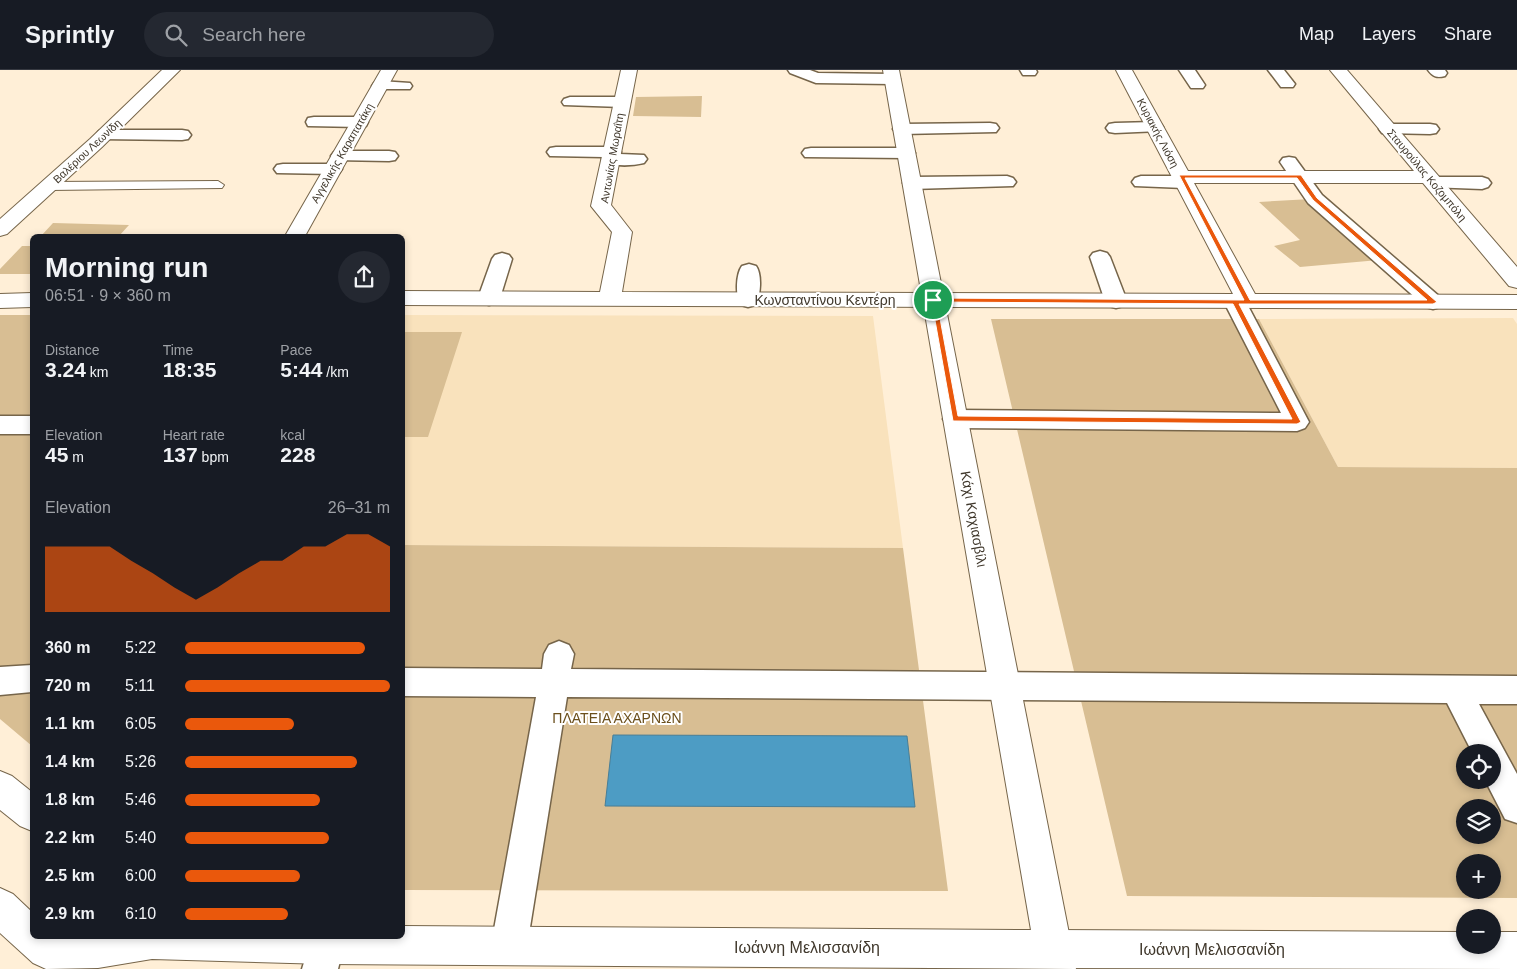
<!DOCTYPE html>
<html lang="en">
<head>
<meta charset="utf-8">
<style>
  :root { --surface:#171b24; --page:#242831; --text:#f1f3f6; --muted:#9ea1a6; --line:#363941; --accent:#ea580c }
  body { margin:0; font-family:Helvetica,sans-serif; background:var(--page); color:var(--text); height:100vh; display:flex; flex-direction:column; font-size:19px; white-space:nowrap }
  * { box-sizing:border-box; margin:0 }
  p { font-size:16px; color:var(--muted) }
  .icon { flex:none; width:28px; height:28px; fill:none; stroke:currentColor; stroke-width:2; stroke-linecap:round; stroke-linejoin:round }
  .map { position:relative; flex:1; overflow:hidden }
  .sheet { position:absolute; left:30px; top:164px; width:375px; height:705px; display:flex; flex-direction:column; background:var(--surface); border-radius:8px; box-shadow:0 2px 8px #0003 }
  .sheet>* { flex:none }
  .buttons { position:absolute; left:1456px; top:674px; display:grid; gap:10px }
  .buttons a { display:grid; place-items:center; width:45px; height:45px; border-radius:50%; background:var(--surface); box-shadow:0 2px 8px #0003; font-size:25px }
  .pin { position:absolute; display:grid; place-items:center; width:42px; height:42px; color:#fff; margin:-21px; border:2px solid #fff; border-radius:50%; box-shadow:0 1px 5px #0007 }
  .round { display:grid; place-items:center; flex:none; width:52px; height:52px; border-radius:26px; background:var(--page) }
  .headline { display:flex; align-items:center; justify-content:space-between; height:85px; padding:0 15px }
  h1 { font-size:28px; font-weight:700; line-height:38px }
  .metrics { display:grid; grid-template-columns:repeat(3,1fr); gap:8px; height:85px; padding:5px 15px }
  .metrics div { display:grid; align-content:center }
  .metrics b { font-size:21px; font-weight:700 }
  .metrics small { font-size:14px; font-weight:400 }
  .metrics p { font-size:14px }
  .chart { height:140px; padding:10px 15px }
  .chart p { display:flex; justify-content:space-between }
  .chart svg { width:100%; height:90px; margin-top:5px; fill:var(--accent); opacity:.7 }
  ul { padding:0 15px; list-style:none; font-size:16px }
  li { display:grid; grid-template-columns:80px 60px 1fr; align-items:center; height:38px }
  li i { height:12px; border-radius:6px; background:var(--accent) }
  header { display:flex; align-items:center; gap:30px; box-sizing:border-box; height:70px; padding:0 25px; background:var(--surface); border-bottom:1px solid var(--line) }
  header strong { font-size:24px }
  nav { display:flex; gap:28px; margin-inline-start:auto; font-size:18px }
  .search { width:350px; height:45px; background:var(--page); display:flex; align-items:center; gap:12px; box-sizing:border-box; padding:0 18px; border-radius:28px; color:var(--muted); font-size:19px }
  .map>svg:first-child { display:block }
  .built { fill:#f9e2bc }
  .green { fill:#d8be93; fill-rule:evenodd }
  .water { fill:#4d9cc4; stroke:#497e96 }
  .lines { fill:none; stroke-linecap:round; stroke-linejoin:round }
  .service-casing { stroke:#76654a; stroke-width:2 }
  .pedestrian-casing { stroke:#76654a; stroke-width:3 }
  .minor-casing { stroke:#76654a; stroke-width:2 }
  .tertiary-casing { stroke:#76654a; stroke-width:2 }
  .service { fill:#fff; fill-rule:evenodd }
  .pedestrian { fill:#fff; fill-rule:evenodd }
  .minor { fill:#fff; fill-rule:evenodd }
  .tertiary { fill:#fff; fill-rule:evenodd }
  .route { fill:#ea580c; stroke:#fff; fill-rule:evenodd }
  .labels { text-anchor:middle; stroke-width:4; stroke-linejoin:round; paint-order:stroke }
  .far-street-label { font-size:11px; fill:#40382c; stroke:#fff }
  .street-label { font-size:14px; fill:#40382c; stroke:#fff }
  .park-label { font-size:14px; fill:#6b4f1c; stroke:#fff }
  .near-street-label { font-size:16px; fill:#40382c; stroke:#fff }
</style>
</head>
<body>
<header>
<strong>Sprintly</strong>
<div class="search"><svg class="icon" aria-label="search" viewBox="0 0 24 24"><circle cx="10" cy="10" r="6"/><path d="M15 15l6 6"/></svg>Search here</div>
<nav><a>Map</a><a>Layers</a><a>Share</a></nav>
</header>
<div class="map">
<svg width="1517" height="899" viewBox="0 0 1517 899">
  <rect width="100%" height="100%" fill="#ffefd7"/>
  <path class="built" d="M403,245L873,246L903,478L403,475Z
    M1513,248L1517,254V398L1338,397L1259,249Z"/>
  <path class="green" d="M702,26L701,47L633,46L636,27Z
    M1311,129L1379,190L1300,197L1274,176L1300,170L1259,132Z
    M53,153L129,155L119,166H41Z
    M22,176H32V204H0V199Z
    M0,245H32V676L0,649Z
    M991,249H1259L1338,397L1517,398V828L1127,826ZM1465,682H1492V710H1465ZM1465,738H1492V765H1465ZM1465,792H1492V820H1465Z
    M402,262H462L428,367H403Z
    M403,475L903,478L948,821L403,820Z"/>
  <path class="water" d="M613,665L907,666L915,737L605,736Z"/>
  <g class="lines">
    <g class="service-casing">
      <path id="service" d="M218,111L224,115L222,118L49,120L43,116L49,112Z"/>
    </g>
    <g class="pedestrian-casing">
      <path id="pedestrian" d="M788,0H810L818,3L892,4L898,6L900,9L898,12L892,14L816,13L790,3Z
        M1020,0H1036L1037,2L1035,5H1023Z
        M1179,0H1195L1205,15L1203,18H1191Z
        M1268,0H1284L1295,14L1293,17H1281Z
        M1428,0H1445L1447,3L1445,6C1437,8 1433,7 1428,0Z
        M380,11L410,13L412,16L410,19H374L372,16L374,13Z
        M570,27H622L628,29L630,32L628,35L622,37L564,35L562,32L564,29Z
        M314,47H360L366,48L368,52L366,56L360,57L308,56L306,52L308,48Z
        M1154,52L1160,53L1163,57L1160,61L1115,63L1109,62L1106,58L1109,54L1115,53Z
        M990,53L996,54L999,58L996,62L902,64L896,63L893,59L896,55L902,54Z
        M1388,54H1430L1436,55L1439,59L1436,63L1430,64L1382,63L1379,59L1382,55Z
        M105,60H182L188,61L191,65L188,69L182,70L99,69L96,65L99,61Z
        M556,77H612L618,78L621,82L620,84L644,85L647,89L644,93C632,96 617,96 605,93L602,89L603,87L550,86L547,82L550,78Z
        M811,78H906L912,79L915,83L912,87L906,88L805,87L802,83L805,79Z
        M340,81H389L395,82L398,86L395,90L389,91L334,90L331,86L334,82Z
        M1289,87L1295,88L1322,125L1440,227L1444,232L1440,237L1433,239L1426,237L1308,133L1280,92L1283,88Z
        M283,94H333L339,95L342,99L339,103L333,104L277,103L274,99L277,95Z
        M1007,106L1013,108L1016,112L1013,116L912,119L906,117L903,113L906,109L912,107Z
        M1141,106H1184L1190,108L1193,112L1190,116L1184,118L1135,116L1132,112L1135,108Z
        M1434,107H1482L1488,109L1491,113L1488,117L1482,119L1428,117L1425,113L1428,109Z
        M1100,181L1107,183L1110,187L1127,231L1123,236L1116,238L1109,236L1105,231L1090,187L1093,183Z
        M502,183L509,185L512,189L500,228L496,233L489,235L482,233L478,228L492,189L495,185Z
        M749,194L756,196C762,204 761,226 755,235L748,237L741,235C735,226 736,204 742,196Z
        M1235,225L1242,227L1246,232L1309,352L1305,358L1297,361L955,358L947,355L943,349L947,343L955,340L1281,343L1224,232L1228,227Z
        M0,346H32V364H0Z
        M559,571L569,575L574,584L571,599L1517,606V634H1479L1517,704V753L1505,749L1485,710H1492V682H1472L1447,633L567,627L527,876L522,889L509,894L496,889L491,876L536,627L402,626V598L542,599L544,584L549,575Z
        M32,595V622L0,625V597Z
        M312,866H340L344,875L338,899H302Z"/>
    </g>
    <g class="minor-casing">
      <path id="minor" d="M162,0H180L102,77L7,164L0,166V149L90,69Z
        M381,0H397L305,166H285Z
        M621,0H637L611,135L632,162L622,222L1233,224L1116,0H1132L1188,101H1414L1330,0H1347L1517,197V218L1509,216L1423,113H1194L1255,224L1517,225V239L402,235V221L600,222L612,162L591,136Z
        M32,223V237L0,238V224Z
        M0,701L12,706L32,722V761L20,756L0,740Z
        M1053,860L1465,862V875H1492V862H1517V899L1053,898L1040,892L1034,879L1040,866Z"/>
    </g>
    <g class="tertiary-casing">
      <path id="tertiary" d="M883,0H899L1076,899L326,894L152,889L98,898L46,899L33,893L0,863V818L13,824L32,842V866H402V856L1031,860Z"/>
    </g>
    <use href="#service" class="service"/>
    <use href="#pedestrian" class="pedestrian"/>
    <use href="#minor" class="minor"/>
    <use href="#tertiary" class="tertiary"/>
  </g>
  <path class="route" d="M1179,105H1301L1317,128L1437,232L1433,234H1239L1301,352L1297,354L953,351L931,228L1244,230ZM1185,108H1297L1313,130L1427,230H1250ZM937,232L1233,234L1292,349L958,346Z"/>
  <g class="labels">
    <g class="far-street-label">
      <text transform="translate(1158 63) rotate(62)" y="4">Κυριακής Λιόση</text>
      <text transform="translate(87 81) rotate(-43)" y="4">Βαλέριου Λεωνίδη</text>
      <text transform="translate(342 83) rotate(-60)" y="4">Αγγελικής Καραπατάκη</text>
      <text transform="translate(612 88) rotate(-80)" y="4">Αντωνίας Μωραΐτη</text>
      <text transform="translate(1427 105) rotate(50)" y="4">Σταυρούλας Κοζομπόλη</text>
    </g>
    <g class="street-label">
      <text x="825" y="235">Κωνσταντίνου Κεντέρη</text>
      <text transform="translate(974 449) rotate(80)" y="5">Κάχι Καχιασβίλι</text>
    </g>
    <g class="park-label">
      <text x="617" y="653">ΠΛΑΤΕΙΑ ΑΧΑΡΝΩΝ</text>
    </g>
    <g class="near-street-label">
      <text x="807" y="883">Ιωάννη Μελισσανίδη</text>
      <text x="1212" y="885">Ιωάννη Μελισσανίδη</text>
    </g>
  </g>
</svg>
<div class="buttons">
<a><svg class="icon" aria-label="locate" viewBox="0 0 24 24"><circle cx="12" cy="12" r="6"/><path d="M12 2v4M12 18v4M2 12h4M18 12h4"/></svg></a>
<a><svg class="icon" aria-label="layers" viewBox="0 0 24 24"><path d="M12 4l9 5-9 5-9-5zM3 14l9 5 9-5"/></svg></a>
<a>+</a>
<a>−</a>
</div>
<div class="pin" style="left:933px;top:230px;background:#1e9e55"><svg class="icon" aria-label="arrive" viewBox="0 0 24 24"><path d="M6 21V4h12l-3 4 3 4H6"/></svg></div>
<section class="sheet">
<div class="headline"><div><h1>Morning run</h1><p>06:51 · 9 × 360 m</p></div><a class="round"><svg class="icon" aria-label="share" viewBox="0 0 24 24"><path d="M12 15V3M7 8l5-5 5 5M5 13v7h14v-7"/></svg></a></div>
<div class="metrics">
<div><p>Distance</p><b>3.24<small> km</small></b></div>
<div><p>Time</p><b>18:35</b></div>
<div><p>Pace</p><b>5:44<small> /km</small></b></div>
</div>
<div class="metrics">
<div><p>Elevation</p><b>45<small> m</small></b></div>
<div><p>Heart rate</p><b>137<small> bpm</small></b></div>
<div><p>kcal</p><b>228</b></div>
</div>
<div class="chart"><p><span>Elevation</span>26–31 m</p>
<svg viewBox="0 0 160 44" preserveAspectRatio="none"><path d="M0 44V12L10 12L20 12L30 12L40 19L50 25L60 32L70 38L80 32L90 25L100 19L110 19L120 12L130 12L140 6L150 6L160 12V44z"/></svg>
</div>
<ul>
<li><b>360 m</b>5:22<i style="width:88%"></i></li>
<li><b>720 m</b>5:11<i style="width:100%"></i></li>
<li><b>1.1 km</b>6:05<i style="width:53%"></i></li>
<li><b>1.4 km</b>5:26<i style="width:84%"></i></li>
<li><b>1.8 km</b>5:46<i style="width:66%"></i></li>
<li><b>2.2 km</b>5:40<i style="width:70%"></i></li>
<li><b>2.5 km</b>6:00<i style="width:56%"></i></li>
<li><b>2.9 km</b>6:10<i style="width:50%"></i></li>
</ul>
</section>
</div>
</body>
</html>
